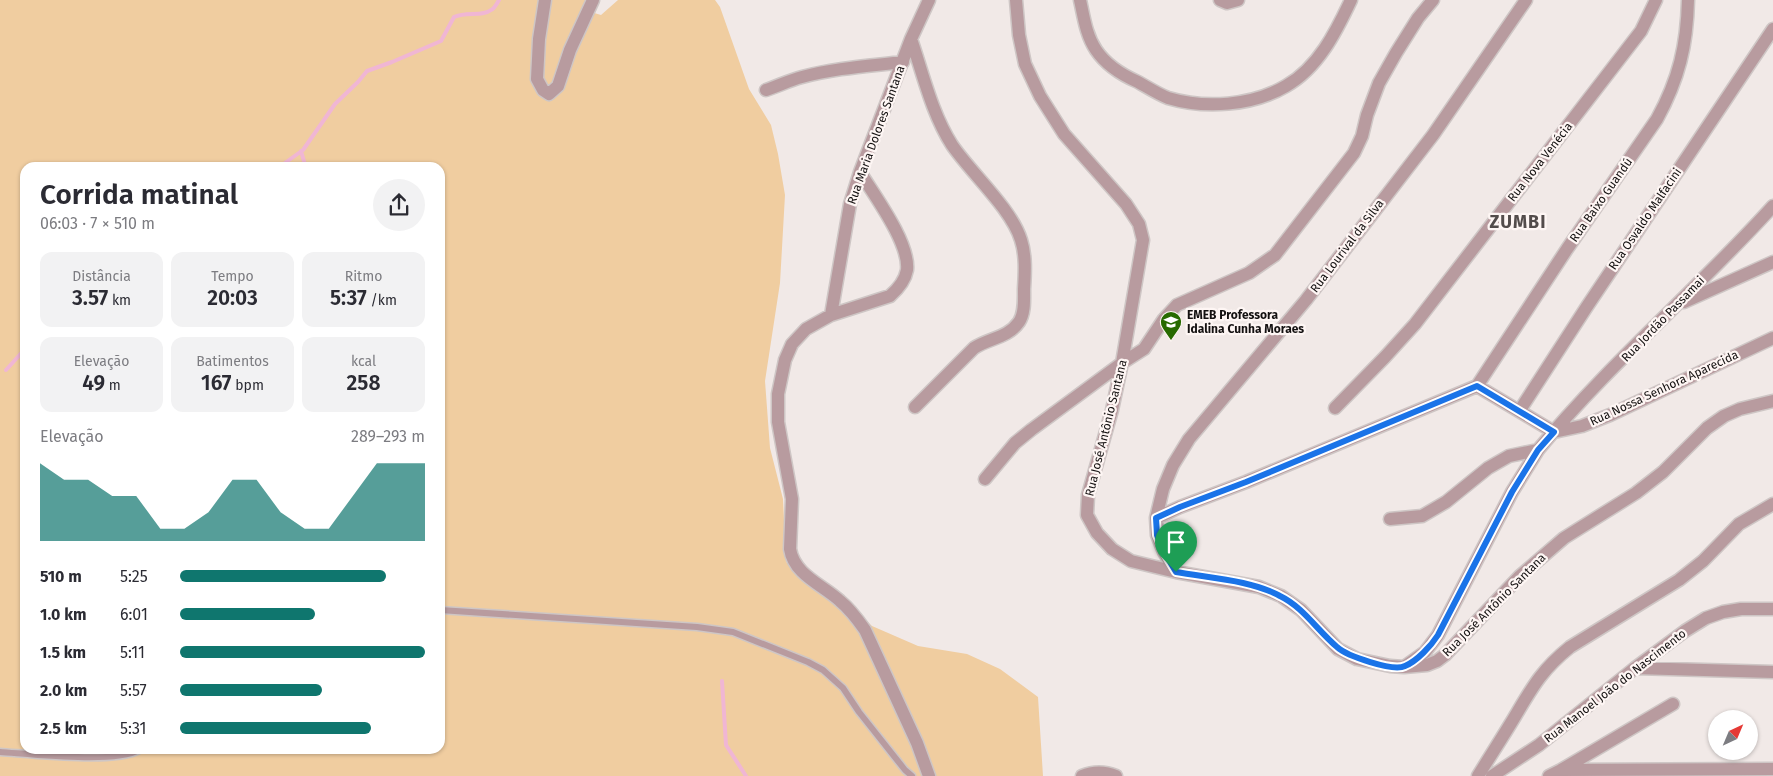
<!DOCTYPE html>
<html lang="pt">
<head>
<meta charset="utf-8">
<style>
  :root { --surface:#fff; --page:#f2f2f3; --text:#2b2b33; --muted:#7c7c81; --accent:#0f766e }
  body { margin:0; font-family:"Fira Sans",sans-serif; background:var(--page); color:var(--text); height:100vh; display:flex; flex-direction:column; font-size:19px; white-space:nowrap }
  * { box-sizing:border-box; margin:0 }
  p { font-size:16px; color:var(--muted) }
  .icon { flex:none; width:28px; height:28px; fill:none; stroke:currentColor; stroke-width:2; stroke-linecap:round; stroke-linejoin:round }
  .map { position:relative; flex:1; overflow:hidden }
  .details { position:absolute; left:20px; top:162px; width:425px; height:592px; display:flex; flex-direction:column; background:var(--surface); border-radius:15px; box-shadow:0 1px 4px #0004 }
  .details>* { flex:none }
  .needle { width:32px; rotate:44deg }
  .controls { position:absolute; left:1708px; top:710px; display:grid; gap:10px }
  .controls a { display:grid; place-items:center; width:50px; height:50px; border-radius:50%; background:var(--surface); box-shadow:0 1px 4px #0004; font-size:25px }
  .pin { position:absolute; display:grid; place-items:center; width:42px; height:42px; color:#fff; margin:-51px -21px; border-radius:50% 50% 50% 0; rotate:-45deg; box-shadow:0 0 5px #0007 }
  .pin .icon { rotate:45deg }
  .round { display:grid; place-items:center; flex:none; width:52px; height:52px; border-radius:26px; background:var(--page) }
  .headline { display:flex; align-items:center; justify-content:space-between; height:85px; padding:0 20px }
  h1 { font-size:28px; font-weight:600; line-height:38px }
  .figures { display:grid; grid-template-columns:repeat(3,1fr); gap:8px; height:85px; padding:5px 20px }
  .figures div { display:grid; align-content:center; border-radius:12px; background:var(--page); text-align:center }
  .figures b { font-size:21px; font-weight:600 }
  .figures small { font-size:14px; font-weight:400 }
  .figures p { font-size:14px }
  .chart { height:140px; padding:10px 20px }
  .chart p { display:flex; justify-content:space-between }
  .chart svg { width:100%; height:90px; margin-top:5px; fill:var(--accent); opacity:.7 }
  ul { padding:0 20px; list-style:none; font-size:16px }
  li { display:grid; grid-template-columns:80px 60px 1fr; align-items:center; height:38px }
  li i { height:12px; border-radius:6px; background:var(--accent) }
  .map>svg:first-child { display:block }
  .green { fill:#f0cda0; fill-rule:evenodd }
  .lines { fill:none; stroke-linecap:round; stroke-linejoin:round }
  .stream { stroke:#f0b6d4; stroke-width:4 }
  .lane-casing { stroke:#cec6c5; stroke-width:9 }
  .street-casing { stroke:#cec6c5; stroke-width:15 }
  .lane { stroke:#b89b9f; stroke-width:6 }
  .street { stroke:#b89b9f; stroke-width:12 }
  .route-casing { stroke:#fff; stroke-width:10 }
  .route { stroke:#1a73e8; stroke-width:6 }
  .labels { text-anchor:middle; stroke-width:4.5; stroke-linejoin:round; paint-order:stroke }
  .street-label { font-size:12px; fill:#141111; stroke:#fef6f4 }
  .poi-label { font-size:12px; font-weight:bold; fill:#141111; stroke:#fef6f4; text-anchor:start }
  .district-label { font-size:18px; font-weight:bold; letter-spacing:1px; fill:#534c4b; stroke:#fef6f4 }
</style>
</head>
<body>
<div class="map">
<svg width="1773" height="776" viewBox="0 0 1773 776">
  <rect width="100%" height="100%" fill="#f1e9e7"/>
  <path class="green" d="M0,0H591V12L601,15L618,0H715L720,7L749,89L771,125L778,154L785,195L780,283L765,381L770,448L783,499L786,562L844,600L872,626L918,646L967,654L1000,669L1038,697L1043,776H0ZM25,168H440V750H25Z"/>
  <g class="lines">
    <path class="stream" d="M301,151L306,168
      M278,168L303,150L335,104L358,82L367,71L392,62L441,41L454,17C466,11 482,17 491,10C495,8 497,3 499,0
      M6,370L25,349
      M722,681L726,745L746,776"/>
    <g class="lane-casing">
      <path id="lane" d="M440,610L697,627L733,632L808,662L823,670L843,688L859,712L905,770L912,776
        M0,752C30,754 115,764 139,750"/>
    </g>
    <g class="street-casing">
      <path id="street" d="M545,0L539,39L537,79L543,90L549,94L558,86L570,50L593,0
        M929,0L911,39L860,172L850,204L831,315L806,329L792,344L785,360L778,394V422L792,499L790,549C794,575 823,585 840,601C850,609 858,620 865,630L917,743L929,776
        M1016,0L1019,35L1025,64L1040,96L1064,134L1126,204L1139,224L1143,240L1122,363L1112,410L1088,495L1087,515L1097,533L1112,549L1131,561L1176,572L1259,587L1281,596L1301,610L1338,649L1357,659L1390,666L1404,667L1427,665L1437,661L1445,655L1520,576L1564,538L1636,493L1663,472L1707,428L1724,416L1740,409L1773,401
        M1080,0C1084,18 1086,35 1096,50C1106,65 1122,75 1138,82C1147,87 1158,94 1168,98C1205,109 1252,106 1286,86C1318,68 1336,32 1351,0
        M1220,0L1227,3L1238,0
        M911,39C923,74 932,114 952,145C971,173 1011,208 1021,240C1026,255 1025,273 1024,289C1024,300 1025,313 1019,322C1008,338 989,338 974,348L915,407
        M766,90C778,86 790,80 802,77C835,68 869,66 903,62
        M1684,302L1773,262
        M831,315L890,296C898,289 905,281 907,270C910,243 874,195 860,172
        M1477,386L1567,249L1657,119C1679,79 1687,45 1688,0
        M1477,386L1554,432
        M1335,408L1385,357L1415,324L1641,31L1656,0
        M1520,410L1586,308L1773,29
        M1554,432L1582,426L1610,415L1773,338
        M985,479L1015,443L1031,430L1122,363L1144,349L1164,319L1177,305L1249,273L1275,255L1354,153L1362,136L1367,115L1379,83L1396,53L1418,18L1433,0
        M1156,518L1180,507L1246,482L1477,386
        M1390,519L1422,516L1446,502L1488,468L1509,456L1538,450C1610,363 1697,290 1773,206
        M1176,572L1164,552L1157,535L1156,518L1163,489L1173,465L1189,439L1306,300L1433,135L1526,0
        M1404,667L1425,652L1438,635L1512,492L1538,450
        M1635,668L1773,672
        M1561,770L1773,769
        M1082,776C1094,771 1104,771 1116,776
        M1478,776C1489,758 1500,741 1511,723C1531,690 1539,672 1570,647L1679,580L1703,561L1739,524L1773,504
        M1492,776L1539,745L1635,668L1685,631L1706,618L1723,612L1741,609H1773
        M1549,776L1561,770L1673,704"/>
    </g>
    <use href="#lane" class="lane"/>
    <use href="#street" class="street"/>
  </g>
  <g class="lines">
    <g class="route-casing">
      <path id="route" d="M1477,386L1554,432L1538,450L1512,492L1438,635C1431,646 1417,661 1405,666C1393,672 1347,656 1337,647C1317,630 1303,607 1280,596C1251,580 1209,578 1176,572L1164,552L1157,535L1156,518L1180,507L1246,482Z"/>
    </g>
    <use href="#route" class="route"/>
  </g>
  <defs>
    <g id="school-pin" transform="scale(1.125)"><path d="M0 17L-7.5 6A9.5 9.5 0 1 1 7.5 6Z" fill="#276a00" stroke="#fef6f4"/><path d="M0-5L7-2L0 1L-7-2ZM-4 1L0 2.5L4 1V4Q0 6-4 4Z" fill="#fff"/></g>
  </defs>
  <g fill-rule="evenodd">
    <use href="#school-pin" x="1171" y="322"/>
  </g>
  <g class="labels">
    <g class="street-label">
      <text transform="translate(876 135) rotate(-70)" y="4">Rua Maria Dolores Santana</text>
      <text transform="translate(1540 162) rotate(-52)" y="4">Rua Nova Venécia</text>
      <text transform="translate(1601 200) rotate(-55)" y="4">Rua Baixo Guandú</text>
      <text transform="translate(1645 219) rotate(-56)" y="4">Rua Osvaldo Malfacini</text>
      <text transform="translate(1347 246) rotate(-53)" y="4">Rua Lourival da Silva</text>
      <text transform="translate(1663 319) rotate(-46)" y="4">Rua Jordão Passamai</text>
      <text transform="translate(1664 388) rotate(-25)" y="4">Rua Nossa Senhora Aparecida</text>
      <text transform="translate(1106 428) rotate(-76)" y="4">Rua José Antônio Santana</text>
      <text transform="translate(1494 605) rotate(-45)" y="4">Rua José Antônio Santana</text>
      <text transform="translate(1615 686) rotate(-38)" y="4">Rua Manoel João do Nascimento</text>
    </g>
    <g class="poi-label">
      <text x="1187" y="319">EMEB Professora<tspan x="1187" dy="14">Idalina Cunha Moraes</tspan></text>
    </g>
    <g class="district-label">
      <text x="1518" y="228">ZUMBI</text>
    </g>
  </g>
</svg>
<div class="controls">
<a><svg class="needle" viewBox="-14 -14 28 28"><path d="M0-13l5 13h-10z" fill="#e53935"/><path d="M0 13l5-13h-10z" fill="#7c7c81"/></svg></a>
</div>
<div class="pin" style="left:1176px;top:572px;background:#1e9e55"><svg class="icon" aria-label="arrive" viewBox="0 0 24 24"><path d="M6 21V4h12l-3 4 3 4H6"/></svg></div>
<section class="details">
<div class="headline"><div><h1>Corrida matinal</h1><p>06:03 · 7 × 510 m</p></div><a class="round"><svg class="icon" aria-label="share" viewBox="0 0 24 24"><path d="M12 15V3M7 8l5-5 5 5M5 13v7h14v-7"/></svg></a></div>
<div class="figures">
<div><p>Distância</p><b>3.57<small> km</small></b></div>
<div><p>Tempo</p><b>20:03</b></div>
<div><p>Ritmo</p><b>5:37<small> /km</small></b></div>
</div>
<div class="figures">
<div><p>Elevação</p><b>49<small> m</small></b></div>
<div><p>Batimentos</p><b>167<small> bpm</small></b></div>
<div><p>kcal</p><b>258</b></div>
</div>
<div class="chart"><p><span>Elevação</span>289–293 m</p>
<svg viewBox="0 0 160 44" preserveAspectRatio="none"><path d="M0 44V6L10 14L20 14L30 22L40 22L50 38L60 38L70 30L80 14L90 14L100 30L110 38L120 38L130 22L140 6L150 6L160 6V44z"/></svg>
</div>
<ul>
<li><b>510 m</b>5:25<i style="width:84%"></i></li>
<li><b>1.0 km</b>6:01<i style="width:55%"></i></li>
<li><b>1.5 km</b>5:11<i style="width:100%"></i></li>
<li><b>2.0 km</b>5:57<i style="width:58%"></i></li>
<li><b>2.5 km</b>5:31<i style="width:78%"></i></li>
</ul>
</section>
</div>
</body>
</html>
